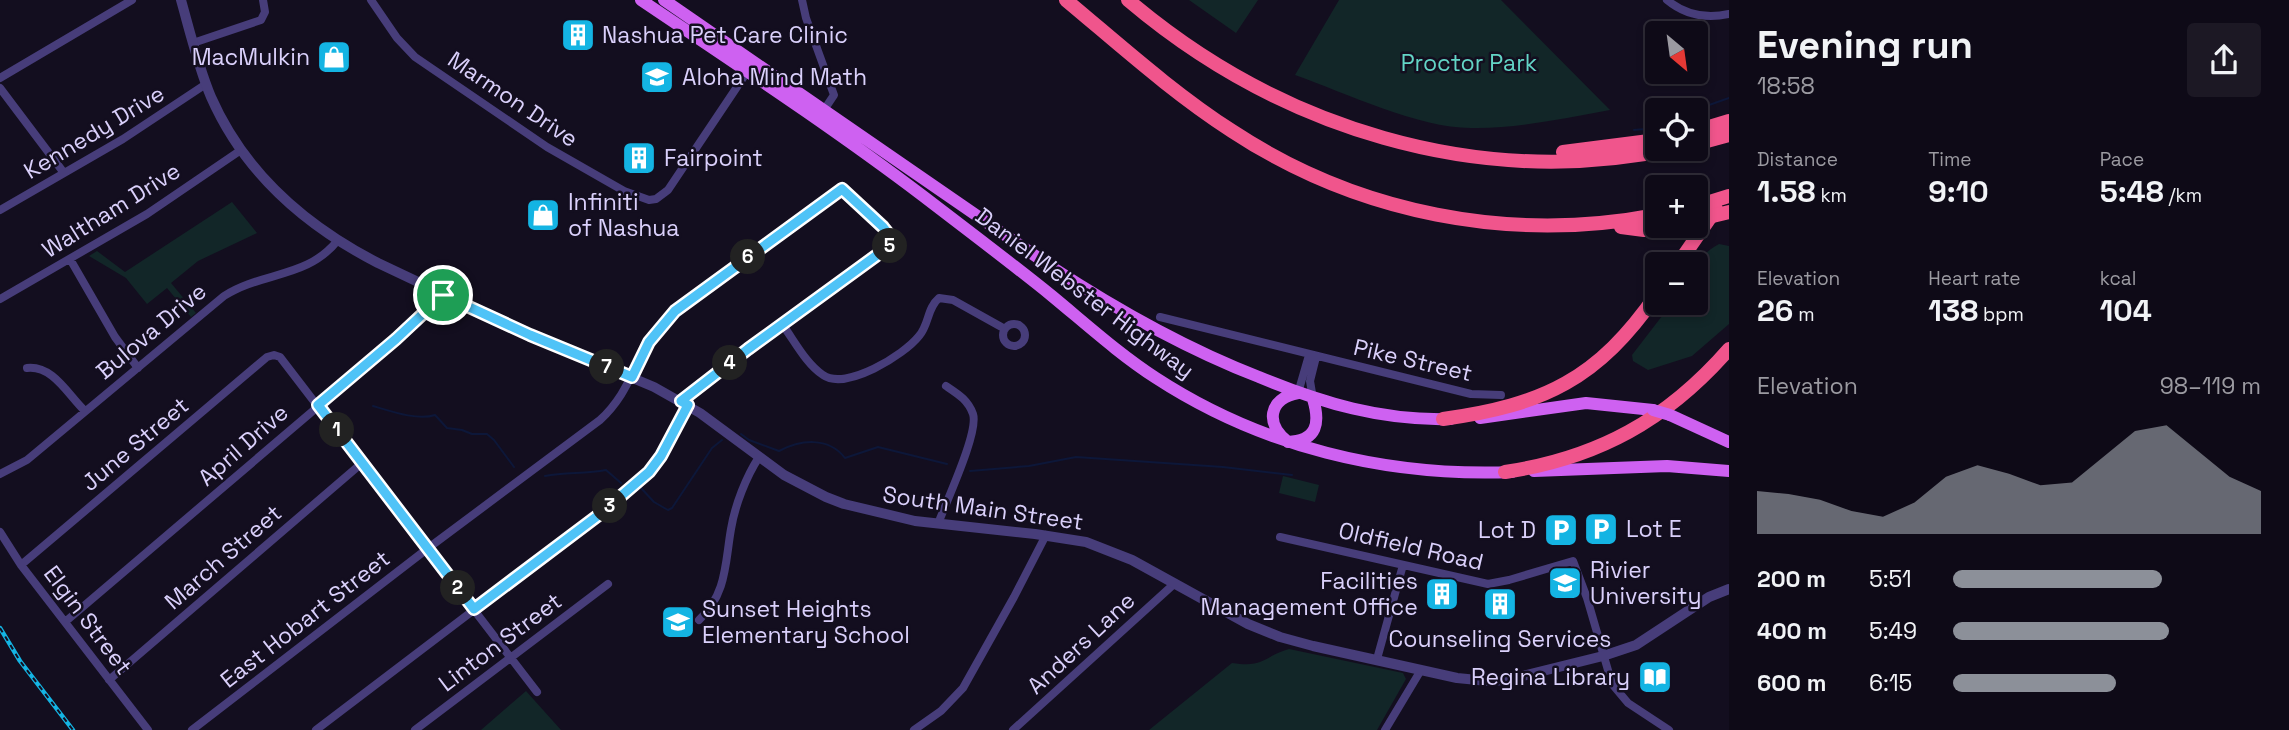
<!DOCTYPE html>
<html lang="en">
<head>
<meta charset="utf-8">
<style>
  :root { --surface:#0e0a17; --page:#1c1824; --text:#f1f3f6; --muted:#9b9aa1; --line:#2e2b36; --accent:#8c9099 }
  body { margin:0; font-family:"Space Grotesk",sans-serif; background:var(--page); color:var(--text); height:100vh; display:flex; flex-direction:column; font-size:26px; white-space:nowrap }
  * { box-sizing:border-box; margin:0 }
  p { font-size:23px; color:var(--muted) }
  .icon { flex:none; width:38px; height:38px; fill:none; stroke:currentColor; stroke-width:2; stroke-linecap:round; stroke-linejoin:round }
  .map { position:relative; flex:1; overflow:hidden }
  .panel { display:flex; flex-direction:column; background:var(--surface); width:560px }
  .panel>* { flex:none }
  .needle { width:46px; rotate:151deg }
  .fabs { position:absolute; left:1645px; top:21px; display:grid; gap:14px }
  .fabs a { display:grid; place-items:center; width:63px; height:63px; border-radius:7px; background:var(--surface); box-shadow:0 4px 10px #0003,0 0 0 2px var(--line); font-size:35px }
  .pin { position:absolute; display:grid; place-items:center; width:60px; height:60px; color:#fff; margin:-30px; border:4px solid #fff; border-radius:50%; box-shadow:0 2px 7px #0007 }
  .km { position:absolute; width:35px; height:35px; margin:-18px; border-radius:50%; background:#222; color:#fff; font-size:19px; line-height:35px; text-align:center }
  .round { display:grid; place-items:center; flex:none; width:74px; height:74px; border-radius:7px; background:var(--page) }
  .head { display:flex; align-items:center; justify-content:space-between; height:119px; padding:0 28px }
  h1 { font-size:38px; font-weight:700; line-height:52px }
  .figures { display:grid; grid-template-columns:repeat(3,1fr); gap:10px; height:119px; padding:7px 28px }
  .figures div { display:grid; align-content:center }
  .figures b { font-size:30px; font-weight:700 }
  .figures small { font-size:19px; font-weight:400 }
  .figures p { font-size:19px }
  .chart { height:196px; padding:14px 28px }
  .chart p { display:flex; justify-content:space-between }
  .chart svg { width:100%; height:126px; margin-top:7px; fill:var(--accent); opacity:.7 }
  ul { padding:0 28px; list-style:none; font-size:23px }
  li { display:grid; grid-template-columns:112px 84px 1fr; align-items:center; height:52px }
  li i { height:18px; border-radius:9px; background:var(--accent) }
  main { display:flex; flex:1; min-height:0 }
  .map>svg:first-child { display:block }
  .green { fill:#122628 }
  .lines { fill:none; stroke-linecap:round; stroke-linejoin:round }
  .stream { stroke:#0d1739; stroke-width:2 }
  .minor { stroke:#473d7a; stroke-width:8 }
  .tertiary { stroke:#473d7a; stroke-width:10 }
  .primary { stroke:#ce61f1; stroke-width:12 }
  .motorway { stroke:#f0558c; stroke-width:14 }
  .rail-casing { stroke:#14b4e3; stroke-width:4.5 }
  .rail { stroke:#130e1f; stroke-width:2; stroke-dasharray:5; stroke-linecap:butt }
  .primary-bridge { stroke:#ce61f1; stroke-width:12 }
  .motorway-bridge { stroke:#f0558c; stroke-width:14 }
  .route-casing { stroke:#fff; stroke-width:14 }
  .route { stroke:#4fc3f7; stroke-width:9 }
  .labels { text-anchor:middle; stroke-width:5; stroke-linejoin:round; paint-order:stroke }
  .poi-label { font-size:23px; fill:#dad0fb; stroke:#130e1f; text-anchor:start }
  .park-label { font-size:23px; fill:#63d4c6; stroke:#130e1f }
  .street-label { font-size:23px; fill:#dad0fb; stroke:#130e1f }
</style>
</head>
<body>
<main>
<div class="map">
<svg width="1729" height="730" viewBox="0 0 1729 730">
  <rect width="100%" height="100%" fill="#130e1f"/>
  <path class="green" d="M1189,0H1258L1236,33Z
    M1339,0H1501L1610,110C1564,118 1518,129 1471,128C1418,128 1346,93 1295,75Z
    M232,202L257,233L198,261L171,283L196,313L191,317L167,288L147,304L126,278L89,256L97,251L125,272Z
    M1719,244L1729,246V324L1692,356L1648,370L1633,361L1632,355L1672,303H1696C1696,274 1691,259 1719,244Z
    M1283,476L1319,485L1315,502L1279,493Z
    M1289,649L1403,673L1406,679L1377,730H1149L1232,663C1265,668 1262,657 1289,649Z
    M526,691L561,730H481Z"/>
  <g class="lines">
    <path class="stream" d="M1695,110L1729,98
      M1634,130L1657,128
      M373,406C390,411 418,421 435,415L447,428L462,430L472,434H487L494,440L514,467
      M741,434L749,440L779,451C800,440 828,436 845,458L878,447L947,464
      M970,471L1029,466L1076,457L1223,467L1292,475
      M545,476C566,472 585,474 606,470L621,483
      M640,487L654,502L668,510L672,508L712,448L722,440"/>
    <path class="minor" d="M371,0L397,38L415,57L547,147L624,191L649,200L656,199L668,190L749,69
      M802,0L806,18L834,95L824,110
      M1667,0C1685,15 1706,19 1729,14
      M193,43L261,20L265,12L263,0
      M0,78L132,0
      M0,88L64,173
      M0,210L123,139L206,84
      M70,259L115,337L138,368
      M0,299L147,214L241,150
      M1160,317L1471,394L1501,395
      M782,324C794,340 806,364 823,375C846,391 904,355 919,336C929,325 927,308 939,298L953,300L1005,329
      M1003 335a11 11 0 1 1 22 0a11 11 0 1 1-22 0Z
      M27,368C53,365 68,395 85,411
      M1298,393L1309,355
      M1313,399L1310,381L1316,357
      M0,474L27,460L224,296C263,271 307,279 338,240
      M938,524C946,502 979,432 973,414C968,400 958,394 946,386
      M0,532L21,565L148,730
      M1280,537L1488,584L1509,580L1573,561L1587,598L1612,684L1628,703L1669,730
      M21,565L267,357L274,355L280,357L537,692
      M699,620C727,594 725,563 731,529C735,505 746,477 759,457
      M65,622L354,376L443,295
      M1377,659L1403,565
      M109,680L362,463
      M192,730L427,549L600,420C626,396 632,371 649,342C658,326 671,314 686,302L842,189L883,227L895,242L748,349L681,401
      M316,730L600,514L654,467L688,406
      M415,730L608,584
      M914,730L941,711L963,688L1014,597L1046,535
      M1013,730L1174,584
      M1385,730L1421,670"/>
    <path class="tertiary" d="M181,0C190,32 198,66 211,97C244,172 306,226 378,263L530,335L654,387L700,413L784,475L826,497L844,504L915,521L1035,534L1086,542L1132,560L1248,624L1280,637L1313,646L1457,678L1488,681L1506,680L1603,656L1636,645L1709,597L1729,589"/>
    <path class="primary" d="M641,0C736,64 832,127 923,196C966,229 1010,262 1052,296C1086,324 1119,354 1156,378C1262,447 1386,477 1512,472
      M664,0L1050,266C1117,310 1184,348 1259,377C1322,403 1382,421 1451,419
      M1298,393C1268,399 1265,424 1288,442C1318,441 1320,422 1313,399
      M1670,415L1729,442
      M1480,418L1586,403L1653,410
      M1534,471L1667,466L1729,471"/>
    <path class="motorway" d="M1066,0C1120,45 1173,93 1232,131C1358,214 1510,243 1657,215
      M1128,0C1279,128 1477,190 1673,149
      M1696,131L1729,121
      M1696,144L1729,135
      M1563,152L1657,140
      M1621,227L1644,230L1669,226
      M1678,264L1716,209
      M1443,419C1544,405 1598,379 1657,294
      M1505,472C1598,458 1667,420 1729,349"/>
    <g class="rail-casing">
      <path id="rail" d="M0,628L20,661L73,730"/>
    </g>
    <use href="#rail" class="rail"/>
    <path class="primary-bridge" d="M1653,410L1670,415"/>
    <path class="motorway-bridge" d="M1697,206L1729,196
      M1696,220L1729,212"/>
  </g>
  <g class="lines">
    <g class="route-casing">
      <path id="route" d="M842,189L883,227L895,242L748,349L681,401L688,405L661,456L649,472L600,514L474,609L318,405L396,339L443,295L530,335L632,377L649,342L675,311Z"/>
    </g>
    <use href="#route" class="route"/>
  </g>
  <defs>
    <g id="building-square" transform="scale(1.75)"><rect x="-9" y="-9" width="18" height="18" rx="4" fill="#14b4e3" stroke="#130e1f"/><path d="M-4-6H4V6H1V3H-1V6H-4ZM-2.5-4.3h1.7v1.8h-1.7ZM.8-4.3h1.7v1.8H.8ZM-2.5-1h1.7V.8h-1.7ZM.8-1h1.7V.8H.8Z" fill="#fff"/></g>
    <g id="shop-square" transform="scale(1.75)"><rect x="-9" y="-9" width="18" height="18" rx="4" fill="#14b4e3" stroke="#130e1f"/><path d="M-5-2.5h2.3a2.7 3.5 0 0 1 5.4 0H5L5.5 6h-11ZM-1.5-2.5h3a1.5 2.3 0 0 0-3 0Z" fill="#fff"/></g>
    <g id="school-square" transform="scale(1.75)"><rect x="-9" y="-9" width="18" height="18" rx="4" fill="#14b4e3" stroke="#130e1f"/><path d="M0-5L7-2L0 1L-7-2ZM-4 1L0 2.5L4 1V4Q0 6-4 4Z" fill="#fff"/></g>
    <g id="parking-square" transform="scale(1.75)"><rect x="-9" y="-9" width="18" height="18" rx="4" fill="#14b4e3" stroke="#130e1f"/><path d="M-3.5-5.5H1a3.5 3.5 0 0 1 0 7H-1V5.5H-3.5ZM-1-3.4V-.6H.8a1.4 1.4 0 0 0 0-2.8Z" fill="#fff"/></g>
    <g id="university-square" transform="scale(1.75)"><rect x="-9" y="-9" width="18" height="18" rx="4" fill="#14b4e3" stroke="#130e1f"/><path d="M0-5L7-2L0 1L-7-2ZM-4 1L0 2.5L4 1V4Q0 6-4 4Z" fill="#fff"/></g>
    <g id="library-square" transform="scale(1.75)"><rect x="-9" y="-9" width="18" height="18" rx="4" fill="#14b4e3" stroke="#130e1f"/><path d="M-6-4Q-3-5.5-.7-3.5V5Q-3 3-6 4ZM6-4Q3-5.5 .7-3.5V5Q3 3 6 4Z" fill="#fff"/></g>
  </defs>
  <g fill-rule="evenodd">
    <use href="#building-square" x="578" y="35"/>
    <use href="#shop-square" x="334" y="57"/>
    <use href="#school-square" x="657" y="77"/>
    <use href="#building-square" x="639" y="158"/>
    <use href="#shop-square" x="543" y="215"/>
    <use href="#parking-square" x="1601" y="529"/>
    <use href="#parking-square" x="1561" y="530"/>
    <use href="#university-square" x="1565" y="583"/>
    <use href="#building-square" x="1442" y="594"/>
    <use href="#building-square" x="1500" y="604"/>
    <use href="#school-square" x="678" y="622"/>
    <use href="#library-square" x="1655" y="677"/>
  </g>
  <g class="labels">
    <g class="poi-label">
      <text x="602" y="43">Nashua Pet Care Clinic</text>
      <text x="310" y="65" text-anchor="end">MacMulkin</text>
      <text x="682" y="85">Aloha Mind Math</text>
      <text x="664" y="166">Fairpoint</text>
      <text x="568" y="210">Infiniti<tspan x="568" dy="26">of Nashua</tspan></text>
      <text x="1626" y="537">Lot E</text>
      <text x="1536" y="538" text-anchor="end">Lot D</text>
      <text x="1590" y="578">Rivier<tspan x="1590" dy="26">University</tspan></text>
      <text x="1418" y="589" text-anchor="end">Facilities<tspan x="1418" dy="26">Management Office</tspan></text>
      <text x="702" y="617">Sunset Heights<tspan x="702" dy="26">Elementary School</tspan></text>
      <text x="1500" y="647" text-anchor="middle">Counseling Services</text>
      <text x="1630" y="685" text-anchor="end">Regina Library</text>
    </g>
    <g class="park-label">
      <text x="1469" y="71">Proctor Park</text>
    </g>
    <g class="street-label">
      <text transform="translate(513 99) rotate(34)" y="8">Marmon Drive</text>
      <text transform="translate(94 132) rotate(-31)" y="8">Kennedy Drive</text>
      <text transform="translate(111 210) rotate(-32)" y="8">Waltham Drive</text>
      <text transform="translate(1085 293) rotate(37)" y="8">Daniel Webster Highway</text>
      <text transform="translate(151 331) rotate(-40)" y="8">Bulova Drive</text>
      <text transform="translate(1413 360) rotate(13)" y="8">Pike Street</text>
      <text transform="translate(135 444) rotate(-40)" y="8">June Street</text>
      <text transform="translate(243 445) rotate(-41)" y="8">April Drive</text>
      <text transform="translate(983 508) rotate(8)" y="8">South Main Street</text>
      <text transform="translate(1411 546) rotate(13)" y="8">Oldfield Road</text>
      <text transform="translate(223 557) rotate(-41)" y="8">March Street</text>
      <text transform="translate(305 619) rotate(-38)" y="8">East Hobart Street</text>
      <text transform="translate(88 620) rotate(53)" y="8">Elgin Street</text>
      <text transform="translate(500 642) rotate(-37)" y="8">Linton Street</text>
      <text transform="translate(1081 643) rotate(-43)" y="8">Anders Lane</text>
    </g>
  </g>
</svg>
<div class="fabs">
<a><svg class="needle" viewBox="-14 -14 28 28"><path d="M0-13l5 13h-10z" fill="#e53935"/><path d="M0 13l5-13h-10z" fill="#9b9aa1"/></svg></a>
<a><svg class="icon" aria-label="locate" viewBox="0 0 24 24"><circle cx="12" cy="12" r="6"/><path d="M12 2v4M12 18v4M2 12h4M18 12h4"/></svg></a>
<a>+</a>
<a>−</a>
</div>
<div class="pin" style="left:443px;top:295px;background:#1e9e55"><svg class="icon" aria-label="arrive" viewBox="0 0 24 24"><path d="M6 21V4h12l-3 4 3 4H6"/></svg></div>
<b class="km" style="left:337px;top:430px">1</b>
<b class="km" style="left:458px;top:588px">2</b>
<b class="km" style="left:610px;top:506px">3</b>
<b class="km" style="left:730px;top:363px">4</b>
<b class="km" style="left:890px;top:246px">5</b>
<b class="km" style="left:748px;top:257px">6</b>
<b class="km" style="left:607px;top:367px">7</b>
</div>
<section class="panel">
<div class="head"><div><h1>Evening run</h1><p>18:58</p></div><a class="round"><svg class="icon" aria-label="share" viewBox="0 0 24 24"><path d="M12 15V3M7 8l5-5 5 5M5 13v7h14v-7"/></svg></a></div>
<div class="figures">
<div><p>Distance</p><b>1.58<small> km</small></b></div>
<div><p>Time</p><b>9:10</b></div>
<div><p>Pace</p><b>5:48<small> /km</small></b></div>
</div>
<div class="figures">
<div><p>Elevation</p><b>26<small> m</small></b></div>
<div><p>Heart rate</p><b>138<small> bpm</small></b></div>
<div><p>kcal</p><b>104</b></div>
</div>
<div class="chart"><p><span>Elevation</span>98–119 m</p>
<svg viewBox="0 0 160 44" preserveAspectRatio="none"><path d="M0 44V29L10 30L20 32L30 36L40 38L50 33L60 24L70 20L80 23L90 27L100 26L110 17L120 8L130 6L140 15L150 24L160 29V44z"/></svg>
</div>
<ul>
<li><b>200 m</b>5:51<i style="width:68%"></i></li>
<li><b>400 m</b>5:49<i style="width:70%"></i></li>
<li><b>600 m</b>6:15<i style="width:53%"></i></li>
</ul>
</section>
</main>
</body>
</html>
